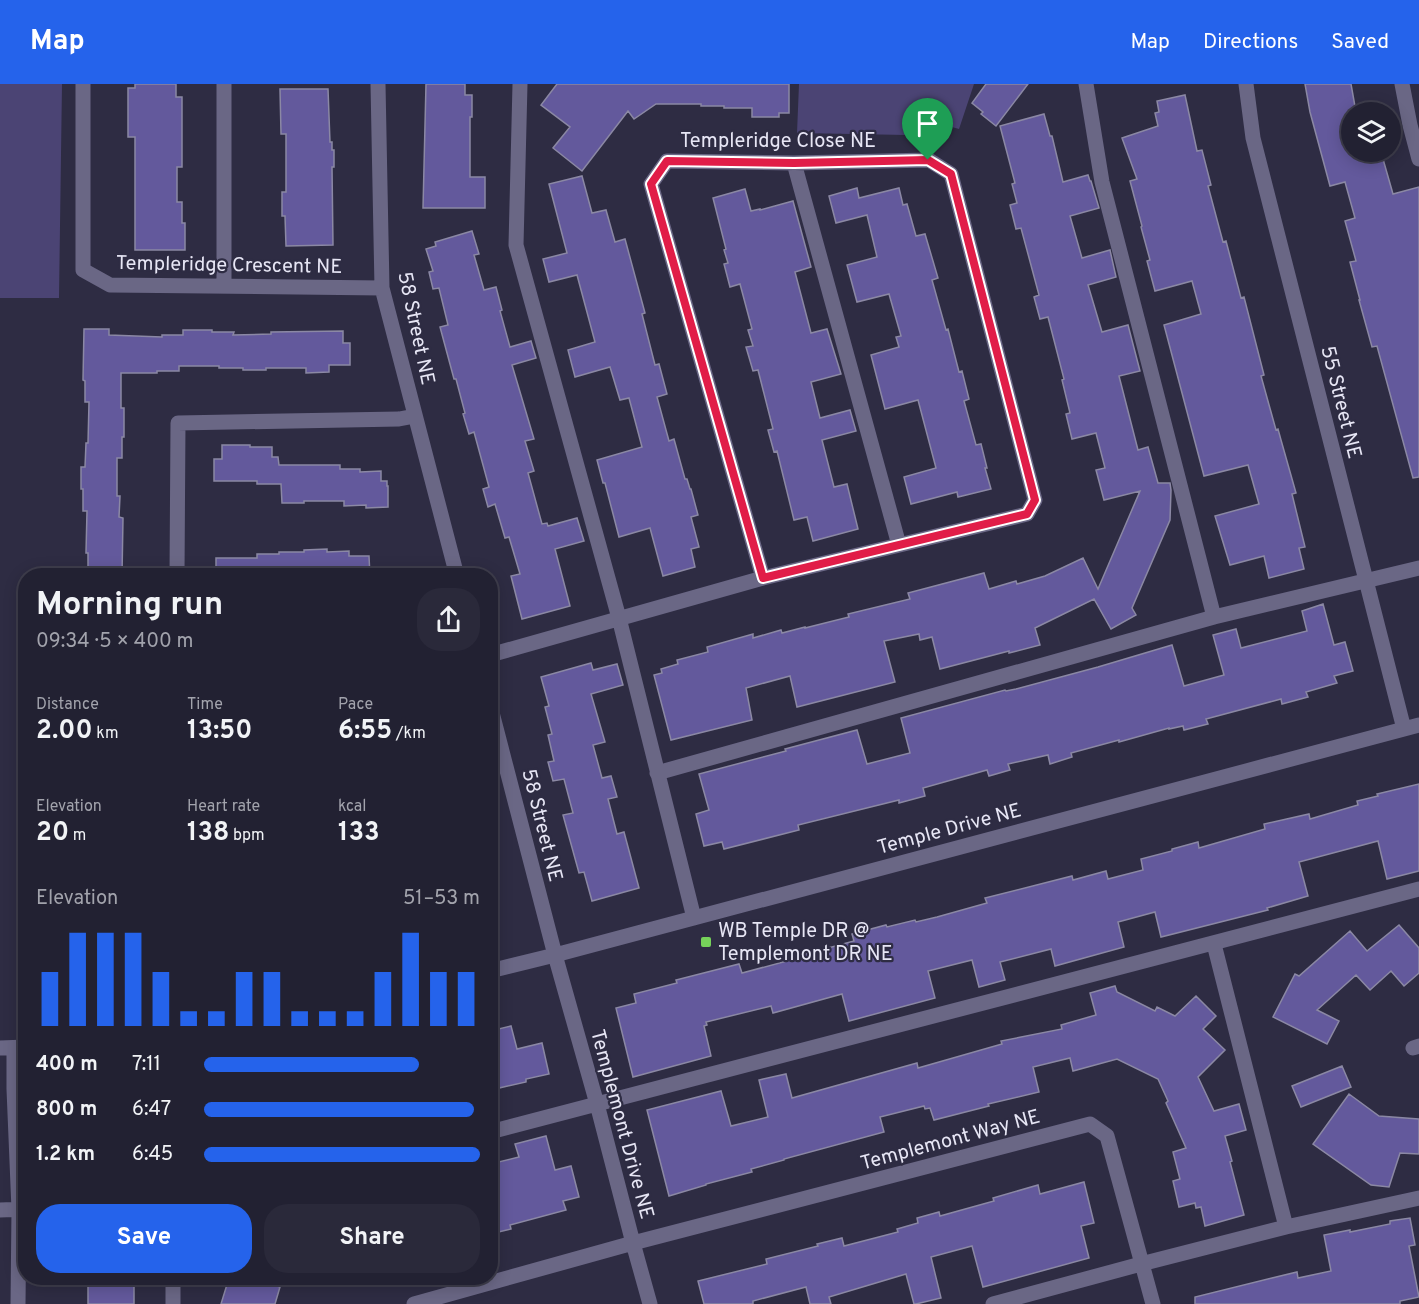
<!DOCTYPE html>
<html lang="en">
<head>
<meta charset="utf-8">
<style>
  :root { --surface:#222132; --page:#2a293a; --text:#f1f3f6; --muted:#a2a3ac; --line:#3f3e4d; --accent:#2563eb }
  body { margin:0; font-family:Overpass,sans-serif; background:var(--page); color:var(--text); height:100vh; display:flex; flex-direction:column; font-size:22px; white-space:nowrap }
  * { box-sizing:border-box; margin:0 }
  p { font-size:20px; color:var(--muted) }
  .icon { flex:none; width:33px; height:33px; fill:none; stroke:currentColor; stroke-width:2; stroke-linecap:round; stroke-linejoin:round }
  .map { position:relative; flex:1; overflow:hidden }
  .details { position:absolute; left:18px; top:484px; width:480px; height:717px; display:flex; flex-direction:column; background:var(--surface); border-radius:24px; box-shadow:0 3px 15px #0003,0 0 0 2px var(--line) }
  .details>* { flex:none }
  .buttons { position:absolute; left:1341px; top:18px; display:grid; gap:12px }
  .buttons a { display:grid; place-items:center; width:60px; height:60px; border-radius:50%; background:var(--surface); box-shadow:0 3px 15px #0003,0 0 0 2px var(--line); font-size:30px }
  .pin { position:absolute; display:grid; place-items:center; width:51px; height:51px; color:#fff; margin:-62px -26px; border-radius:50% 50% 50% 0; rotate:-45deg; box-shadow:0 0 6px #0007 }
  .pin .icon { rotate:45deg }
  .round { display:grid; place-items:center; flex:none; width:63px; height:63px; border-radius:24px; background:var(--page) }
  .overview { display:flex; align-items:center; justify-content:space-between; height:102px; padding:0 18px }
  h1 { font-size:33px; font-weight:700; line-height:45px }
  .metrics { display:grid; grid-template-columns:repeat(3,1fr); gap:9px; height:102px; padding:6px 18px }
  .metrics div { display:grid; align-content:center }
  .metrics b { font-size:26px; font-weight:700 }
  .metrics small { font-size:16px; font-weight:400 }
  .metrics p { font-size:16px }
  .chart { height:168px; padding:12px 18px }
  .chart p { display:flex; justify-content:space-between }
  .chart svg { width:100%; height:108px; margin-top:6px; stroke:var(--accent); stroke-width:6 }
  .button { display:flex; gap:12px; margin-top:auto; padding:12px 18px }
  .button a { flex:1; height:69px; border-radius:24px; background:var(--accent); color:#fff; font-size:24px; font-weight:700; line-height:69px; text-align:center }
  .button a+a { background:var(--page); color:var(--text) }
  ul { padding:0 18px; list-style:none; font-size:20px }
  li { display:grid; grid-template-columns:96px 72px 1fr; align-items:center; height:45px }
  li i { height:15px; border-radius:8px; background:var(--accent) }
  header { display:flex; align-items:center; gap:36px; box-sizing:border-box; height:84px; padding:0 30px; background:var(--accent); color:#fff }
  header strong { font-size:28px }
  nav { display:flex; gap:33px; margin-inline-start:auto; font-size:21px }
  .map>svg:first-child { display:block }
  .green { fill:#4b4474 }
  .building { fill:#63599c; stroke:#8b88a4; stroke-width:1.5 }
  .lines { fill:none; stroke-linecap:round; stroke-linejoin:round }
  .minor { stroke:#6a6785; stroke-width:15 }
  .route-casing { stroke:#fff; stroke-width:12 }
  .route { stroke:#e11d48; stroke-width:8 }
  .poi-dot { fill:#76d25a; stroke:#2e2c43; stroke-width:2 }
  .labels { text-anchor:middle; stroke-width:4.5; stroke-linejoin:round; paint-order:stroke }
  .street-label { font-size:20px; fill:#e7e6f5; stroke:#2e2c43 }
  .poi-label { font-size:20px; fill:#e7e6f5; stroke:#2e2c43; text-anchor:start }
</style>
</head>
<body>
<header>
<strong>Map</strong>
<nav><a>Map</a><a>Directions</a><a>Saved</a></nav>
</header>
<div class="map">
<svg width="1419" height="1220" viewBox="0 0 1419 1220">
  <rect width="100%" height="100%" fill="#2e2c43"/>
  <path class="green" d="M0,0H62L59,214H0Z
    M799,0H974L959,45L941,40L923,43L907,51L797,49Z"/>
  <path class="building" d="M135,0H176V13H182V83H177V118H182V139H185V166H135V53H128V4H135Z
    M426,0H465V11H472V33H470V93H485V124H423Z
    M557,0H789V29H779V33H752V24H724V22H701V20H656L634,35L628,27L582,87L553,64L570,43L541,21Z
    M986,0H1028L996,42L981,30L983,28L972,19Z
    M1305,0H1351L1356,28H1352V68H1381L1393,110L1419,103V393L1413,394L1377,262L1372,263L1359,216H1360L1350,178L1356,177L1345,137L1355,134L1345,98L1330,102L1310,28Z
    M280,5H328L330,58H332V66H334V83H332L333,161L286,162L285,132H282V108H286V50H281Z
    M1185,11L1197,67L1202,66L1211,101L1208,102L1223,158L1226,157L1241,214L1244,213L1264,291L1261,292L1276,346L1278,345L1281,356L1296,409L1292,410L1305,463L1299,464L1304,485L1269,494L1264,472L1230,481L1215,432L1259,420L1248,381L1204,392L1164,241L1201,230L1192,197L1155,207L1147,177L1150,176L1141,143L1142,142L1130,97L1137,95L1122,54L1158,42L1155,29L1159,28L1157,17Z
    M1044,30L1050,52H1052L1063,98L1088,91L1090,97H1091L1099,124L1070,132L1082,174L1110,166L1116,193L1088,201L1102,248L1128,241L1140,287L1119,292L1138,366L1148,363L1158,399H1170L1171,406L1170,436L1132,524L1136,531L1111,545L1094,515L1035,544L1040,561L1009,569V567L940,585L932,553L920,556L919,550L884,557L895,598L797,623L790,592L746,604L752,636L671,656L654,591L662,589L661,585L678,580L677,576L708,568L707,563L753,550V554L781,546L782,549L805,543V544L849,533L848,530L910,515L908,509L984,489L989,505L1016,497L1017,500L1045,492L1083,474L1098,505L1140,407L1104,416L1096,386L1105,384L1096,349L1072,355L1066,330L1070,329L1062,296L1064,295L1048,233L1040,235L1034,213L1039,211L1021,144L1016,145L1010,121L1017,119L1012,100L1015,99L1000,42Z
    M582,92L592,129L606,126L615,158L625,155L645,229L642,230L655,281L659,280L667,310L657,313L669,357L674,355L685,395H687L690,405H691L698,431L691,433L699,463L691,465L695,483L663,492L650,444L619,453L605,399H603L597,376L642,363L629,314L620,316L610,283L575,293L568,266L595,258L577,191L549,198L543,175L567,169L549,100Z
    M857,104L859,114L899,104L903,121L907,120L916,152L925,150L938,194L932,196L946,246L948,245L959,288L962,287L969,315L964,317L976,361L981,360L987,384H985L991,405L958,413L957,408L911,420L904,393L936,384L918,316L885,325L871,271L899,263L896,253L901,252L889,210L857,218L847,181L877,173L867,131L836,139L829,112Z
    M745,105L751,127L760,125V126L793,117L811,183L795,188L811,249L827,245L841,290L811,298L820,334L850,326L856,347L822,356L834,403L847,400L858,445L813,457L807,433L794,436L777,367L774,368L768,346L773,345L758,286L753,287L746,263L753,262L748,246L752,245L740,200L730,203L724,180L728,179L724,166L726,165L713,114Z
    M472,147L479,170L474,171L484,206L496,203L502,226L500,227L510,263L531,257L536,274L512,281L534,355L525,357L534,387L528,389L542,440L547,439L548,442L577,434L584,457L555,465L570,522L522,535L511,492L520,490L509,453L505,454L495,420L488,423L483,405L489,403L474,348L469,350L463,330L465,329L456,295H454L440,243L448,241L439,204L433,205L429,188L433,187L426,165L436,162L435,158Z
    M84,245H109V251L162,253V251H183V246H212V248H234L233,251L271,250V248L343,247V259H350V281H329V288L306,289V284H266V286H243V284H219V282H179V287H157V289H121V324H124V353H122V374H117V412H120L119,433L123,434L122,492H88V469H86L87,427H83V405H81V383H85L86,359H88L89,318H85V297L83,296Z
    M222,361H250V363H272V373H278L279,381H340V385H360V388L381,387V397H387V402H388V423L366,424V421L344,422V417H304V419H282L281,400H257V397H214V375H222Z
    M327,465V468L349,467V472H369L370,492H216V474H257V470H279V468H304V466Z
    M1323,520L1334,561L1345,558L1353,587L1334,592L1337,599L1306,608L1308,613L1282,620L1281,615L1206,635L1208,640L1184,646L1183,642L1169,645V644L1119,658V656L1071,669L1072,673L1050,680L1048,671L1008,680L1010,686L989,692L987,686L923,704L925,712L899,719V716L798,741L799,746L724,765L722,758L704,762L696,730L709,726L699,690L786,667L785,665L857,646L867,680L910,669L901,634L1005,606L1006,607L1016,605L1098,583L1172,561L1184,602L1224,591L1213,551L1236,545L1241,564L1307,547L1302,527Z
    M591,579L593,586L617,580L623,601L591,610L605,658L593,661L602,694L611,692L617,713L608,715L617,750L624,748L639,804L592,817L584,788L579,789L563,731L573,729L564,695L553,697L548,678L554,677L548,651L552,650L545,623L549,622L541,593Z
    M1419,700V787L1387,795L1378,757L1299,778L1308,812L1267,824L1268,826L1161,853L1155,828L1118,838L1124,863L1055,882L1051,865L1000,878L1005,896L979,903L972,876L928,887L935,914L849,937L842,910L773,929L771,922L706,938L707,941L704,942L711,972L633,993L616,924L636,919L634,910L677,899L676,896L739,880L742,889L802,873V871L854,857L852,850L886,841L887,843L915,836L916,838L937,833L987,819L985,814L1072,792L1073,796L1106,787L1108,795L1143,786L1141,775L1172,767V765L1198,758L1199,764L1265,745L1264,740L1309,730L1310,735L1358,721L1357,717L1378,712L1377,710Z
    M1399,841L1419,864V889L1404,902L1391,887L1370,906L1356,891L1317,926L1339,937L1327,960L1273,933L1295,890L1299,892L1350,847L1367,867Z
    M1115,902L1117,908L1155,927L1157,923L1175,932L1196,912L1216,932L1203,945L1225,966L1198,993L1214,1027L1239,1020L1246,1046L1225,1052L1232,1077L1230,1078L1244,1131L1205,1142L1201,1123L1196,1124L1195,1119L1179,1123L1173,1097L1180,1095L1173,1068L1186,1064L1166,1019L1168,1017L1158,995L1117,975L1073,987L1070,974L1033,983L1039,1008L988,1020L989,1022L934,1036L930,1024L925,1025L924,1022L880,1033L884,1048L784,1075V1076L751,1085L752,1088L706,1100V1101L669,1112L647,1026L721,1007L731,1042L768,1033L759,996L786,990L792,1014L917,979L918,984L1002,960L1001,957L1062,945L1061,941L1096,931L1090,909Z
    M511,942L517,965L542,959L549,990L526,995V998L499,1004L490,969V947Z
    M1342,982L1351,1003L1301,1023L1292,1002Z
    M1349,1010L1379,1032L1419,1035V1070L1400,1069L1389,1103L1371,1101L1313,1060Z
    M546,1052L555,1086L571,1082L579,1113L563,1117L566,1126L510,1141L511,1145L490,1150V1080L519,1073L515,1060Z
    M1084,1098L1094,1139L1081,1142L1089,1174L983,1203L972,1162L931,1173L941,1214L916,1220H914L906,1190L829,1213L831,1220H810L806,1203L753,1217V1220H704L698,1197L767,1180L766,1175L818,1162L817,1160L842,1154L844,1162L898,1148L897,1145L918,1139L917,1134L939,1128L940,1132L994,1117L993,1114L1038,1101L1040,1110Z
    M1410,1134L1415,1161L1409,1162L1419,1213L1400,1217V1220H1195V1213L1272,1194L1297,1188L1298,1194L1331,1187L1324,1151L1350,1146V1148L1390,1140V1137Z
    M229,1194H249L280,1203L275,1220H221Z
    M88,1200H134V1220H88Z"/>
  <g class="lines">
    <path class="minor" d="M83,0V186L110,201L382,204
      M224,0V202
      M378,0L382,204L457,492
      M520,0L516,161L619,534L694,834
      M1246,0L1253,54L1404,645
      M1402,0L1410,41L1419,75
      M794,79L899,461
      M177,492L178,339L399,335L415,332
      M1214,533L1419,484
      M490,571L763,494L1027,430L1035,416L951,90L929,76L794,79L667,77L651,100L763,494
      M490,621L555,871L597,1020L633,1159L650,1220
      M657,689L1214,533L1102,98L1086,0
      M1214,860L1286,1143
      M490,887L555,871L1419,641
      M0,964L26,963
      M14,964V1005L19,1126L18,1220
      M1413,964L1419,962
      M490,1048L1419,805
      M0,1126L26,1125
      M173,1220V1194
      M414,1220L633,1159L1090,1040L1107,1052L1153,1220
      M993,1220L1141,1180L1286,1143L1419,1114"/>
  </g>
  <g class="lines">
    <g class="route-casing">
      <path id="route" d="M928,76L951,90L1035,416L1027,430L763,494L651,100L667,77L794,79Z"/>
    </g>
    <use href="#route" class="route"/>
  </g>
  <rect class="poi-dot" x="700" y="852" width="12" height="12" rx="3"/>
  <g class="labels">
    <g class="street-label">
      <text x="778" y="63">Templeridge Close NE</text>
      <text transform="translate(229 180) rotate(1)" y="7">Templeridge Crescent NE</text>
      <text transform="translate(417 244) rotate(78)" y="7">58 Street NE</text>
      <text transform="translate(1342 318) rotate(76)" y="7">55 Street NE</text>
      <text transform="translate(543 741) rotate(76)" y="7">58 Street NE</text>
      <text transform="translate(949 744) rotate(-15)" y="7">Temple Drive NE</text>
      <text transform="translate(623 1040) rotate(75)" y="7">Templemont Drive NE</text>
      <text transform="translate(950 1055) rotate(-15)" y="7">Templemont Way NE</text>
    </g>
    <g class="poi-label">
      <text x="718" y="853">WB Temple DR @<tspan x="718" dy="23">Templemont DR NE</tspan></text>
    </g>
  </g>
</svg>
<div class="buttons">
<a><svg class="icon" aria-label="layers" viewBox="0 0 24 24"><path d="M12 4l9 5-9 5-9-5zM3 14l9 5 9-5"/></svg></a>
</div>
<div class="pin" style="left:928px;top:76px;background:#1e9e55"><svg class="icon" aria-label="arrive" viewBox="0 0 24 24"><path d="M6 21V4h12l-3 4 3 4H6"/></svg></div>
<section class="details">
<div class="overview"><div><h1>Morning run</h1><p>09:34 · 5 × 400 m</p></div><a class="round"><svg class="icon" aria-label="share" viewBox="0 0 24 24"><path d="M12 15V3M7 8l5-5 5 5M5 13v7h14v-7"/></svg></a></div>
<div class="metrics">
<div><p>Distance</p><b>2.00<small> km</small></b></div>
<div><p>Time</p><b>13:50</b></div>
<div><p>Pace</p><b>6:55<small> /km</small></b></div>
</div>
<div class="metrics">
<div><p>Elevation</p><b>20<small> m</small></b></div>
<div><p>Heart rate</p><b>138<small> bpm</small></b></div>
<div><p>kcal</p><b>133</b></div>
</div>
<div class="chart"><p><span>Elevation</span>51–53 m</p>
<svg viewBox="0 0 160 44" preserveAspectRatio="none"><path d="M5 44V22M15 44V6M25 44V6M35 44V6M45 44V22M55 44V38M65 44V38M75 44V22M85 44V22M95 44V38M105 44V38M115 44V38M125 44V22M135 44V6M145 44V22M155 44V22"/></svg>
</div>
<ul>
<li><b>400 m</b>7:11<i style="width:78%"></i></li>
<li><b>800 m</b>6:47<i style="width:98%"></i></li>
<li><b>1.2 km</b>6:45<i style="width:100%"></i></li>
</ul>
<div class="button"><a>Save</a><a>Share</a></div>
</section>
</div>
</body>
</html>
